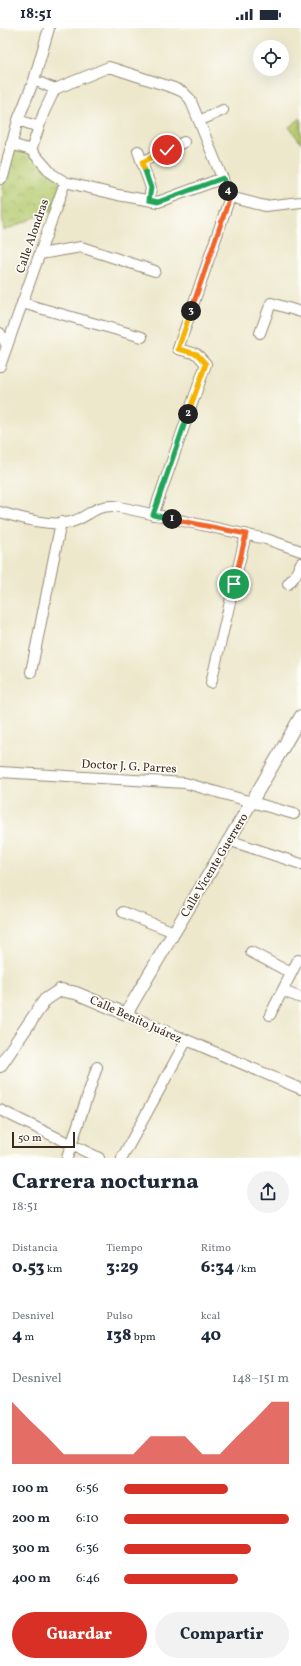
<!DOCTYPE html>
<html lang="es">
<head>
<meta charset="utf-8">
<style>
  :root { --surface:#fff; --page:#f2f2f3; --text:#1f2937; --muted:#747a83; --accent:#d93025 }
  body { margin:0; font-family:Vollkorn,serif; background:var(--page); color:var(--text); height:100vh; display:flex; flex-direction:column; font-size:15px; white-space:nowrap }
  * { box-sizing:border-box; margin:0 }
  p { font-size:13px; color:var(--muted) }
  .icon { flex:none; width:22px; height:22px; fill:none; stroke:currentColor; stroke-width:2; stroke-linecap:round; stroke-linejoin:round }
  .map { position:relative; height:1130px; overflow:hidden }
  .sheet { display:flex; flex-direction:column; background:var(--surface); flex:1 }
  .sheet>* { flex:none }
  .buttons { position:absolute; left:253px; top:12px; display:grid; gap:8px }
  .buttons a { display:grid; place-items:center; width:36px; height:36px; border-radius:50%; background:var(--surface); box-shadow:0 4px 16px #0002; font-size:20px }
  .scale { position:absolute; left:12px; bottom:10px; width:63px; box-sizing:border-box; padding-left:4px; border:2px solid #3b2a1e; border-top:0; font-size:11px; line-height:14px; white-space:nowrap; color:#3b2a1e; -webkit-text-stroke:3px #fdfcf7; paint-order:stroke }
  .pin { position:absolute; display:grid; place-items:center; width:34px; height:34px; color:#fff; margin:-17px; border:2px solid #fff; border-radius:50%; box-shadow:0 1px 4px #0007 }
  .km { position:absolute; width:20px; height:20px; margin:-10px; border-radius:50%; background:#222; color:#fff; font-size:11px; line-height:20px; text-align:center }
  .round { display:grid; place-items:center; flex:none; width:42px; height:42px; border-radius:21px; background:var(--page) }
  .head { display:flex; align-items:center; justify-content:space-between; height:68px; padding:0 12px }
  h1 { font-size:22px; font-weight:800; line-height:30px }
  .stats { display:grid; grid-template-columns:repeat(3,1fr); gap:6px; height:68px; padding:4px 12px }
  .stats div { display:grid; align-content:center }
  .stats b { font-size:17px; font-weight:800 }
  .stats small { font-size:11px; font-weight:400 }
  .stats p { font-size:11px }
  .chart { height:112px; padding:8px 12px }
  .chart p { display:flex; justify-content:space-between }
  .chart svg { width:100%; height:72px; margin-top:4px; fill:var(--accent); opacity:.7 }
  .primary-button { display:flex; gap:8px; margin-top:auto; padding:8px 12px }
  .primary-button a { flex:1; height:46px; border-radius:24px; background:var(--accent); color:#fff; font-size:16px; font-weight:800; line-height:46px; text-align:center }
  .primary-button a+a { background:var(--page); color:var(--text) }
  ul { padding:0 12px; list-style:none; font-size:13px }
  li { display:grid; grid-template-columns:64px 48px 1fr; align-items:center; height:30px }
  li i { height:10px; border-radius:5px; background:var(--accent) }
  .status { display:flex; justify-content:space-between; align-items:center; height:28px; padding:0 20px; background:var(--surface); direction:ltr }
  .status svg { height:11px; fill:currentColor }
  .map>svg:first-child { display:block }
  .grass { fill:#b5ca6e; stroke:#787a46 }
  .park { fill:url(#park-crowns); stroke:#787a46 }
  .lines { fill:none; stroke-linecap:round; stroke-linejoin:round }
  .minor-casing { stroke:#948975; stroke-width:12 }
  .tertiary-casing { stroke:#948975; stroke-width:14 }
  .minor { stroke:#fff; stroke-width:10 }
  .tertiary { stroke:#fff; stroke-width:12 }
  .split-1-casing { stroke:#fff; stroke-width:8 }
  .split-2-casing { stroke:#fff; stroke-width:8 }
  .split-3-casing { stroke:#fff; stroke-width:8 }
  .split-4-casing { stroke:#fff; stroke-width:8 }
  .split-5-casing { stroke:#fff; stroke-width:8 }
  .split-6-casing { stroke:#fff; stroke-width:8 }
  .split-1 { stroke:#f0652b; stroke-width:5 }
  .split-2 { stroke:#22a559; stroke-width:5 }
  .split-3 { stroke:#f5b400; stroke-width:5 }
  .split-4 { stroke:#f0652b; stroke-width:5 }
  .split-5 { stroke:#22a559; stroke-width:5 }
  .split-6 { stroke:#f5b400; stroke-width:5 }
  .labels { text-anchor:middle; stroke-width:3.5; stroke-linejoin:round; paint-order:stroke }
  .street-label { font-size:12px; fill:#3b2a1e; stroke:#fdfcf7 }
</style>
</head>
<body>
<div class="status"><b>18:51</b><svg viewBox="0 0 49 12"><path d="M0 12V9h3v3zM5 12V6h3v6zM10 12V3h3v9zM15 12V0h3v12zM26 1h20v11H26zM47 4h2v5h-2z"/></svg></div>
<div class="map">
<svg width="301" height="1130" viewBox="0 0 301 1130">
  <defs>
    <pattern id="park-crowns" width="20" height="18" patternUnits="userSpaceOnUse"><rect width="20" height="18" fill="#b5ca6e"/><path d="M2 6a3 3 0 1 1 6 0M12 15a3 3 0 1 1 6 0" fill="none" stroke="#94a45a"/></pattern>
  </defs>
  <rect width="100%" height="100%" fill="#fdfcf7"/>
  <filter id="ink" filterUnits="userSpaceOnUse"><feTurbulence type="fractalNoise" baseFrequency=".025" numOctaves="2"/><feDisplacementMap in="SourceGraphic" scale="8" xChannelSelector="R" yChannelSelector="G"/><feConvolveMatrix kernelMatrix="1 2 1 2 8 2 1 2 1" color-interpolation-filters="sRGB"/></filter>
  <filter id="wash" filterUnits="userSpaceOnUse"><feTurbulence type="fractalNoise" baseFrequency=".012" numOctaves="4" result="noise"/><feDisplacementMap in="SourceGraphic" scale="16" xChannelSelector="R" yChannelSelector="G"/><feGaussianBlur stdDeviation="0.9" result="paint"/><feColorMatrix in="noise" values="0 0 0 0 0 0 0 0 0 0 0 0 0 0 0 0 0 1.4 0 .05"/><feComposite in="paint" operator="in"/></filter>
  <g filter="url(#wash)">
    <rect width="100%" height="100%" fill="#ede8cc"/>
    <path class="grass" d="M301,90V115L289,99Z"/>
    <path class="park" d="M11,116L31,122L65,154L56,180L4,203C0,176 3,143 11,116Z"/>
  </g>
  <g filter="url(#ink)">
    <g class="lines">
      <g class="minor-casing">
        <path id="minor" d="M34,52L55,61L109,39L174,60L183,64L190,71L230,169
          M18,92L39,99
          M199,93L223,82
          M11,116L31,122L52,146L65,154L118,167L158,174L223,150
          M31,122L44,84L55,61
          M138,123L151,160L149,172
          M142,134L184,114
          M0,151L3,149L18,92L34,52L49,0
          M230,169L265,178L301,174
          M40,226L81,219L155,243
          M22,275L142,309
          M0,305L7,318
          M260,305L271,275L301,284
          M0,338L65,154
          M0,484C20,490 54,500 74,493C91,487 95,477 115,478L266,511L301,523
          M153,487L206,336L197,326L178,321L230,169
          M288,556L295,548L301,535
          M31,644L61,494
          M211,655L246,506
          M0,744L185,755L294,786
          M228,812L301,836
          M123,884L174,904
          M251,924L291,945
          M283,963L301,970
          M126,986L301,1061
          M270,987L298,932
          M0,1082L99,1130
          M67,1130L97,1039
          M122,1130L186,1013"/>
      </g>
      <g class="tertiary-casing">
        <path id="tertiary" d="M0,1038L45,972L60,962L76,965L126,986C184,886 245,788 301,688"/>
      </g>
      <use href="#minor" class="minor"/>
      <use href="#tertiary" class="tertiary"/>
    </g>
  </g>
  <g class="lines" filter="url(#ink)">
    <g class="split-1-casing">
      <path id="split-1" d="M172,491L246,506L234,556"/>
    </g>
    <g class="split-2-casing">
      <path id="split-2" d="M172,491L153,487L188,386"/>
    </g>
    <g class="split-3-casing">
      <path id="split-3" d="M188,386L206,336L197,326L178,321L191,283"/>
    </g>
    <g class="split-4-casing">
      <path id="split-4" d="M191,283L230,169L228,163"/>
    </g>
    <g class="split-5-casing">
      <path id="split-5" d="M144,140L151,160L149,172L158,174L223,150L228,163"/>
    </g>
    <g class="split-6-casing">
      <path id="split-6" d="M144,140L142,134L167,122"/>
    </g>
    <use href="#split-1" class="split-1"/>
    <use href="#split-2" class="split-2"/>
    <use href="#split-3" class="split-3"/>
    <use href="#split-4" class="split-4"/>
    <use href="#split-5" class="split-5"/>
    <use href="#split-6" class="split-6"/>
  </g>
  <g class="labels">
    <g class="street-label">
      <text transform="translate(32 208) rotate(-71)" y="4">Calle Alondras</text>
      <text transform="translate(129 738) rotate(3)" y="4">Doctor J. G. Parres</text>
      <text transform="translate(214 837) rotate(-59)" y="4">Calle Vicente Guerrero</text>
      <text transform="translate(136 991) rotate(24)" y="4">Calle Benito Juárez</text>
    </g>
  </g>
</svg>
<div class="buttons">
<a><svg class="icon" aria-label="locate" viewBox="0 0 24 24"><circle cx="12" cy="12" r="6"/><path d="M12 2v4M12 18v4M2 12h4M18 12h4"/></svg></a>
</div>
<div class="scale">50 m</div>
<div class="pin" style="left:234px;top:556px;background:#1e9e55"><svg class="icon" aria-label="arrive" viewBox="0 0 24 24"><path d="M6 21V4h12l-3 4 3 4H6"/></svg></div>
<div class="pin" style="left:167px;top:122px;background:#d93025"><svg class="icon" aria-label="check" viewBox="0 0 24 24"><path d="M5 12l5 5 9-10"/></svg></div>
<b class="km" style="left:172px;top:491px">1</b>
<b class="km" style="left:188px;top:386px">2</b>
<b class="km" style="left:191px;top:283px">3</b>
<b class="km" style="left:228px;top:163px">4</b>
</div>
<section class="sheet">
<div class="head"><div><h1>Carrera nocturna</h1><p>18:51</p></div><a class="round"><svg class="icon" aria-label="share" viewBox="0 0 24 24"><path d="M12 15V3M7 8l5-5 5 5M5 13v7h14v-7"/></svg></a></div>
<div class="stats">
<div><p>Distancia</p><b>0.53<small> km</small></b></div>
<div><p>Tiempo</p><b>3:29</b></div>
<div><p>Ritmo</p><b>6:34<small> /km</small></b></div>
</div>
<div class="stats">
<div><p>Desnivel</p><b>4<small> m</small></b></div>
<div><p>Pulso</p><b>138<small> bpm</small></b></div>
<div><p>kcal</p><b>40</b></div>
</div>
<div class="chart"><p><span>Desnivel</span>148–151 m</p>
<svg viewBox="0 0 160 44" preserveAspectRatio="none"><path d="M0 44V6L10 17L20 27L30 38L40 38L50 38L60 38L70 38L80 27L90 27L100 27L110 38L120 38L130 27L140 17L150 6L160 6V44z"/></svg>
</div>
<ul>
<li><b>100 m</b>6:56<i style="width:63%"></i></li>
<li><b>200 m</b>6:10<i style="width:100%"></i></li>
<li><b>300 m</b>6:36<i style="width:77%"></i></li>
<li><b>400 m</b>6:46<i style="width:69%"></i></li>
</ul>
<div class="primary-button"><a>Guardar</a><a>Compartir</a></div>
</section>
</body>
</html>
